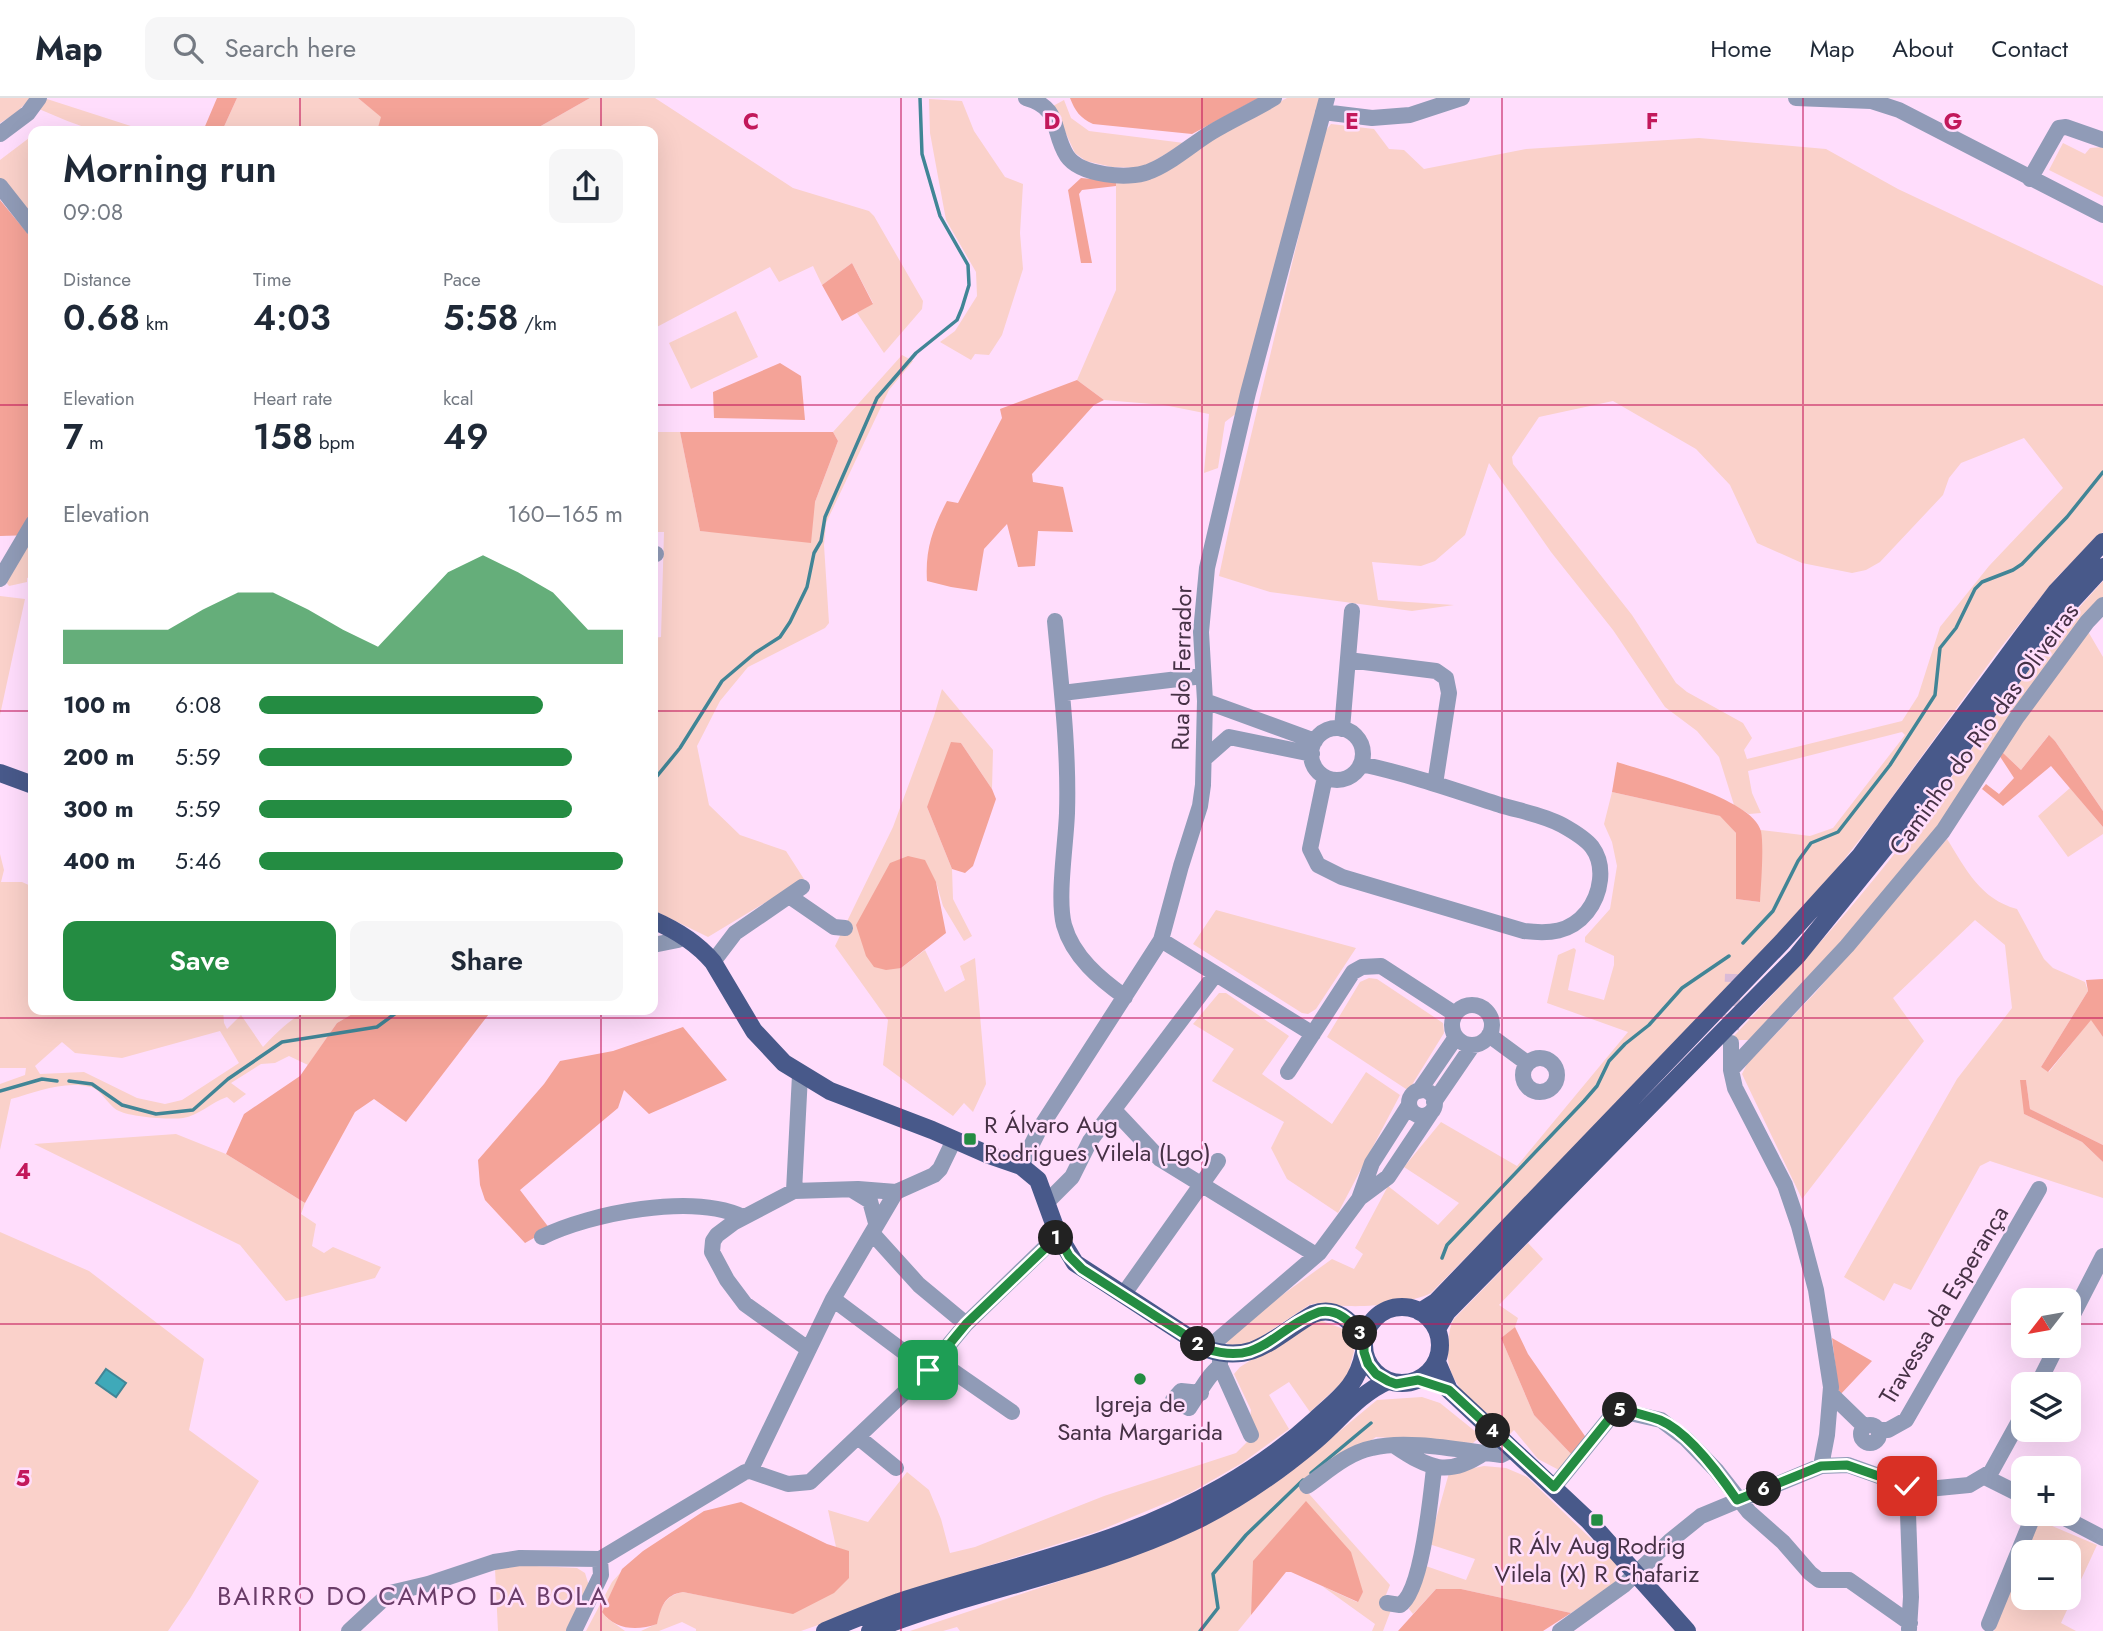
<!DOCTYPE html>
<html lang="en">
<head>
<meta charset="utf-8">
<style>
  :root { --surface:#fff; --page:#f6f6f7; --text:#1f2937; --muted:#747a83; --line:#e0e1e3; --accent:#248c42 }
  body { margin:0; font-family:Jost,sans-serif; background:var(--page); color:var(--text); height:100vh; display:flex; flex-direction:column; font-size:26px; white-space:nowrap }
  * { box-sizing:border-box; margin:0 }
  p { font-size:23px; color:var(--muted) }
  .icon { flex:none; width:38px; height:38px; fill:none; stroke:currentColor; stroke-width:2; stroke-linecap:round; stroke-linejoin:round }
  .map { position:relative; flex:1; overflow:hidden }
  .drawer { position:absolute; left:28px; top:28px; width:630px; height:889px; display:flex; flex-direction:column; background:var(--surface); border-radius:14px; box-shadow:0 7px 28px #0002 }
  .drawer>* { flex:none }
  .needle { width:46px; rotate:239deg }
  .controls { position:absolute; left:2011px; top:1190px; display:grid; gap:14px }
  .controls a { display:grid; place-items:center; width:70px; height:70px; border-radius:14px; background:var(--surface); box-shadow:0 7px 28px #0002; font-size:35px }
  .pin { position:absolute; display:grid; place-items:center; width:60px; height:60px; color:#fff; margin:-30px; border-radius:14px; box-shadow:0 4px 10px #0006 }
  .km { position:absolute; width:35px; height:35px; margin:-18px; border-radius:50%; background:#222; color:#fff; font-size:19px; line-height:35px; text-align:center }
  .round { display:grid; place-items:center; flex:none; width:74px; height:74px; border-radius:14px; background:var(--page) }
  .headline { display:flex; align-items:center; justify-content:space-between; height:119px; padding:0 35px }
  h1 { font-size:38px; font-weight:600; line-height:52px }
  .figures { display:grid; grid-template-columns:repeat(3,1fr); gap:10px; height:119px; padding:7px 35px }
  .figures div { display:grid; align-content:center }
  .figures b { font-size:35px; font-weight:600 }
  .figures small { font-size:19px; font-weight:400 }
  .figures p { font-size:19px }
  .chart { height:196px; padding:14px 35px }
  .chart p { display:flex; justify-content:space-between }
  .chart svg { width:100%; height:126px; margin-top:7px; fill:var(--accent); opacity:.7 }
  .primary-button { display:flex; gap:14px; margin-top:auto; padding:14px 35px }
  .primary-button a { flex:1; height:80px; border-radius:14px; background:var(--accent); color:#fff; font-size:28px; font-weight:600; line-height:80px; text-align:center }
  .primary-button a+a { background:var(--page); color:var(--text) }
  ul { padding:0 35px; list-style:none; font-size:23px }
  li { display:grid; grid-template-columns:112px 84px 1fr; align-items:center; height:52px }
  li i { height:18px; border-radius:9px; background:var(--accent) }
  header { display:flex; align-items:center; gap:42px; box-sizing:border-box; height:98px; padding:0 35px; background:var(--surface); border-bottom:2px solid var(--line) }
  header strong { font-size:33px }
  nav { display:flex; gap:38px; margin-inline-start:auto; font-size:24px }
  .search { width:490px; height:63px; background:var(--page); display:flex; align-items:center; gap:18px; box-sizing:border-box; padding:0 24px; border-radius:14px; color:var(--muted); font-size:26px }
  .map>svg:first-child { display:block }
  .green { fill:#fad1ca; fill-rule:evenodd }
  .forest { fill:#f4a398 }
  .water { fill:#3fa9b9; stroke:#418596; stroke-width:2 }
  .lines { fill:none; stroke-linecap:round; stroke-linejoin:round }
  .stream { stroke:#418596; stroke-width:3.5 }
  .minor-tunnel { stroke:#dabbd7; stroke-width:16; stroke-dasharray:16 8; stroke-linecap:butt }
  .minor { stroke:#909bb7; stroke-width:16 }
  .major { stroke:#48598a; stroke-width:18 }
  .route-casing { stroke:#fff; stroke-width:14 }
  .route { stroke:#248c42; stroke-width:9 }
  .grid { fill:none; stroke:#c2185b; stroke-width:2; stroke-opacity:0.55 }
  .poi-dot { fill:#248c42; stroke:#ffddfc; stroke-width:2.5 }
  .labels { text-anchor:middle; stroke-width:5; stroke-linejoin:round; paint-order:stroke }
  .street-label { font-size:24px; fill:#463145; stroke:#ffddfc }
  .poi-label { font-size:24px; fill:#463145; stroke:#ffddfc }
  .neighbourhood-label { font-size:26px; letter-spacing:2px; fill:#6a3c68; stroke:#ffddfc }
  .grid-label { font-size:23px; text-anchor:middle; font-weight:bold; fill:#c2185b; stroke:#ffddfc; stroke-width:5; stroke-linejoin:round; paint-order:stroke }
</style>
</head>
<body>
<header>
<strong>Map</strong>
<div class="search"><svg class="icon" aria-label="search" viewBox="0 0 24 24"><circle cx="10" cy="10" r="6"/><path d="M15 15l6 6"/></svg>Search here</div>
<nav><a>Home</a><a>Map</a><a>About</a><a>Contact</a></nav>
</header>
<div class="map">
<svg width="2103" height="1533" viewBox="0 0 2103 1533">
  <rect width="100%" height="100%" fill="#ffddfc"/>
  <path class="green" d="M0,0H31L15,16L0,25Z
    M237,0H358L382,19L377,33H222Z
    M590,0H655L793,90L869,113L874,118L923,203L922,211L884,255L857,215L873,205L852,165L822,187L813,168L779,184L770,169L653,231V33H532Z
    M1287,0H1321L1238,314L1225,324L1218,370L1204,375L1209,316L1164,307L1104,302L1077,282L1116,192V83L1238,27Z
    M47,1L140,31C104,42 71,24 39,11Z
    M929,1L962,3L974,33L1005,79L1023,86L1020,135L1023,171L1002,237L989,257L975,256L971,262L940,244L955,233L977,198L976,174L946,122L930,35Z
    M1064,2L1071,20L1089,33L1184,45L1142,70L1112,69L1086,63L1075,55L1053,8Z
    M1331,26L1374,31L1389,51L1404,52L1424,71L1526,51L1699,40L1826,51L1898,91L2103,188V434L2057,479L1998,553L1879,717L1835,773L1759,861L1431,1195C1411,1205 1371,1209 1348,1208C1334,1208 1322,1203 1309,1207L1255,1243L1233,1249L1222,1243L1224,1239L1332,1161L1354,1171L1363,1156L1355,1150L1388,1088L1438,1127L1459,1105L1404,1069L1441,1024L1517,1068L1628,934L1547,905L1558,857L1574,850L1576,852L1568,892L1604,902L1614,867V858L1585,844V839L1610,811L1617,768L1612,744L1604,726L1612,694L1721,718L1736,735V801L1760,804L1761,732L1810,738L1833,730L1905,637L1902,634L1748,673L1752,695L1761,715L1749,716L1734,707L1719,659L1697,633L1665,609L1613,532L1551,454L1489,365L1465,437L1435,463L1421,468L1372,464L1378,502L1454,507L1412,513L1270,494L1219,478L1231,421L1323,36ZM1613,303L1696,351L1730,387L1757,445L1802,465L1852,475L1866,472L1880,464L1943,397L1949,380L1961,365L2024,340L2063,390L1989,468L1940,529L1918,598L1902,623L1747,661L1744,652L1752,640L1743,625L1687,594L1676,585L1632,517L1513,366L1512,359L1539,319Z
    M29,40L33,46V113L29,118L0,82V62Z
    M2063,45L2085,56L2090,50L2103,49V99L2049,72Z
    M736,213L758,259L691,291L669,245Z
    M902,257L913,263L889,292L826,425L824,447L829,525L825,530L748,569L720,603L697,648L709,707L740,737L786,753L804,781L708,839L653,812V540L661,539L664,434H653V334H680L700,433L731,435L815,404L838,343L833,334Z
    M33,437V478L27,480V484L9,488L6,484Z
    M2103,483V500L1936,730L1854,833L1756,942H1733V939C1795,873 1857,806 1912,733C1975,650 2031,560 2103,483Z
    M0,498L25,501L0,617Z
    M2086,530L2103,559V713L2055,643L2048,638L2021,672L2001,653Z
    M942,591L993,652L992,691L961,645L927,709L952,771L953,801L972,838L964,843L943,808L936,784L901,870L925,852L945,894L965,882L960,868L975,860L986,986L973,1014L964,1005L953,1018L883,967L888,922L835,848L893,729L934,618Z
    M2070,690L2103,729V736L2068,759L2038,718Z
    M1947,741C1966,771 1980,801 2017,811L2044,861L2053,870L2085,884L2088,893L2041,969L2049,974L2091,921L2103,939V1047L2030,1011L2026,982L2024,1016L2082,1044L2103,1064V1100L1990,1063L1980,1068L1911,1192L1894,1185L1884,1203L1844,1179L1957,981L2012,910L2005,847L1975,822L1893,900L1924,943L1802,1101L1742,976L1747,966L1815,895Z
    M0,756L4,772L1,784H22L33,789V912H223L224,925L227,931L241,917L263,949C302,908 304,912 359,912L337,925L308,967L289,958L275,965L261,966L231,985L246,996L234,1005L227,999C212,1004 198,1018 183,1020C170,1022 131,1019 119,1013C108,1008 102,992 91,989C64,982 36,994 11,1001L0,1052V986L25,977L26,970H0ZM220,933L239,965L182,1002L165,1006L137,1000L84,974L40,976L35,968L62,944L75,955L122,960Z
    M1216,812L1356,850L1316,911L1308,916L1302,915L1193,846Z
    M1369,880L1377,881L1443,925L1444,935L1410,990L1406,991L1327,939L1360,884Z
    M1219,895H1226L1289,938L1262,976L1332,1026L1366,974L1400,997L1338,1115L1287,1081L1271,1050L1284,1024L1212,983L1234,951L1193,926Z
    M176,1036L226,1056L305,1105L301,1116L316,1126L312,1148L324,1155L333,1149L381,1169L375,1180L286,1203L240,1147L34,1046Z
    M0,1134L89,1173L204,1261L189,1332L259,1383L191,1499L168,1533H0Z
    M1528,1145L1543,1161L1499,1207L1518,1220L1515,1229L1501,1240L1534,1317L1572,1357L1559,1372L1538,1361L1514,1332L1509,1337C1482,1312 1443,1288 1448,1248C1449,1238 1449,1230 1454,1221Z
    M1322,1223L1341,1230L1349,1237L1354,1253L1347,1280L1310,1314L1289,1284L1269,1297L1289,1331L1242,1365L1190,1395L1096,1434L984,1469L801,1533H696V1531L682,1524L659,1533H641L656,1526C661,1509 664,1498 683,1494L793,1515L849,1454L836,1449L828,1412L868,1424L907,1374L929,1392L941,1421L950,1455L975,1449L1104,1398L1236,1355L1248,1343L1251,1312L1234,1276L1240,1269L1312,1224Z
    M1422,1299L1440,1305L1481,1338L1473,1345L1376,1339L1302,1388L1390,1487L1381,1509L1391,1512L1383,1533H1372L1375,1526L1322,1488L1357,1504L1363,1494L1254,1463L1251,1517L1238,1533H960L957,1529L943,1533H910L1102,1469L1174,1442L1225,1417L1288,1376L1377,1302Z
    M1484,1368L1506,1370L1527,1379L1616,1465L1619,1480L1610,1489L1571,1515L1461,1491H1436L1413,1516L1409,1511L1423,1467L1466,1482L1475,1461L1429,1446L1449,1375Z
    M2038,1422L2097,1447L2061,1525L2076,1533H1994L2023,1461V1500H2068V1454H2025Z
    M515,1467L577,1470L585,1475L589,1488L567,1533H498L495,1471Z
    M621,1474L602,1514L607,1520L625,1533H586L612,1484Z"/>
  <path class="forest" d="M217,0H237L222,33H203Z
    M358,0H590L532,33H377L381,19Z
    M1070,0H1259L1192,36L1093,26C1080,20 1075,13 1070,0Z
    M1081,80L1116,83V88L1082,92L1079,96L1092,165H1081L1068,92Z
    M0,102L33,142V437L0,438Z
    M852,165L873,206L842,223L822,187Z
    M780,265L801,278L805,322L714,320L713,294Z
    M1077,282L1104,302L1094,307L1032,376L1033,384L1063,389L1073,434L1038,433L1035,468L1018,469L1007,426L984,451L977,493L951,489L927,483C925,451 933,430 947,403L958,405L1002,320L1000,311Z
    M680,334H833L838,343L815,404L811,445L700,433Z
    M2049,637L2055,643L2103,713V729L2051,668L2003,708L1982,691L1986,686L1999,696L2014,680L1999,657L2001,653L2021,672Z
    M951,644L961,645L992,691L996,701L973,768L965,775L952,771L927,709Z
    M1617,664C1647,674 1753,700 1761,733C1764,748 1761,787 1760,804L1736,801V735L1720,718L1612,694Z
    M908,758L925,762L936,784L946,835L901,870L886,872L874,869L866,858L856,827L890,765Z
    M2103,881V939L2091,922L2048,974L2041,969L2088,893L2086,882Z
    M359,912H492L406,1024L374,1001L355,1014L305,1105L226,1056L244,1016L300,978L337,925Z
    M683,929L727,982L649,1016L624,992L618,1010L520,1092L550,1131L525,1145L485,1102L480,1087L478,1062L544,986L560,963L613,953Z
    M2020,982H2026L2030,1011L2103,1047V1064L2082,1044L2024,1016Z
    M1515,1229L1528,1256L1587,1341L1572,1357L1534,1317L1501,1240Z
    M1832,1240L1872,1263L1839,1298Z
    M1306,1403L1351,1454L1363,1494L1358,1504L1291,1474H1286L1251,1517L1253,1463Z
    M741,1404L827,1446L849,1453V1480L834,1495L793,1516L683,1494C664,1497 661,1509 657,1526C637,1533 615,1532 602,1514L622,1471L643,1453L704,1413Z
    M1436,1491H1461L1571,1515L1543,1533H1398Z"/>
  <path class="water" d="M106,1271L126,1285L116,1299L96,1285Z"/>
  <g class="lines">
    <path class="stream" d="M653,683L680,650L722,583L755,555L780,539L790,524L807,489L814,455L821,443L825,419L877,300L916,255L957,222L962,210L969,187L968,167L940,118L922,56L920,0
      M1743,845L1773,813L1798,763L1811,745L1838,734L1890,667L1935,597L1940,550L1956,530L1975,491L1982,484L2013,472L2022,466L2067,419L2103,374
      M69,983L92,986L122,1007L156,1016L193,1012L228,981L282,944L377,929L400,912
      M0,993L42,981L57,983
      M1442,1160L1447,1147L1584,1003L1597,988L1609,963L1625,946L1649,927L1682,890L1729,858
      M1311,1375L1371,1325
      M1200,1533L1218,1510L1213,1476L1246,1437L1303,1382"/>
    <path class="minor-tunnel" d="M1731,932L1733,876"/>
    <path class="minor" d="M1026,0C1062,10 1051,33 1067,58C1080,77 1128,82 1148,74C1169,67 1192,46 1212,34C1232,22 1254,12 1274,0
      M1796,0L1871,3L1899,12L2103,117
      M1323,14L1372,20L1410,17L1462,0
      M0,36L28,15L39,0
      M2030,81L2059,30L2066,29L2103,42
      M0,88L33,130
      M653,456H656
      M0,481L33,425
      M1055,523C1061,587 1069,651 1067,715C1066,745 1057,800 1064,827C1073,859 1100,881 1125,899
      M1348,562L1436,573L1446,580L1449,595L1435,686
      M1062,595L1203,578
      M1205,603L1315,643
      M1311 656a26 26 0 1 1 52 0a26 26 0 1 1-52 0Z
      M1342,631L1352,513
      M1204,661L1229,639L1312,656
      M1325,679L1310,751L1318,767L1342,779L1524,833C1549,836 1570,835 1587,814C1601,796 1606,768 1592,749C1585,740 1571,732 1562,727C1544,717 1520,713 1500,707C1454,692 1408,676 1361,666
      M789,798L834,829L845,830
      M1161,842L1313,936
      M653,847L678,842L685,839
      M713,864L735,835L802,789
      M1452 927a20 20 0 1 1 40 0a20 20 0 1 1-40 0Z
      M1489,937L1527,965
      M1731,945V972
      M1523 977a17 17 0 1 1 34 0a17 17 0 1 1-34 0Z
      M1288,974L1353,874L1362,869L1381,868L1455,916
      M1409 1005a13 13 0 1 1 26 0a13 13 0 1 1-26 0Z
      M1419,993L1456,939
      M1434,1004L1473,947
      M1114,1012L1160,1061L1316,1157
      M1021,1068L1040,1030L1161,842L1181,768L1200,708L1203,687L1205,603L1201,534L1207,470L1248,295L1327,0
      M852,1092L870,1103L876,1125
      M794,1093L800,977
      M1361,1099L1388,1079L1432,1013
      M1047,1104L1072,1079L1090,1043L1215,877
      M872,1135L919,1187L966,1226
      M542,1139C591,1115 692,1095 743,1119
      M1123,1197L1218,1063
      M833,1201L928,1272
      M2068,1226L2103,1158
      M808,1251L745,1206L727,1182L712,1154L713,1143L717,1137L733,1125L794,1093L858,1091L896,1094L934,1077L940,1071L954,1042
      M1207,1251L1319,1155L1359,1101L1372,1065L1409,1007
      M1220,1258V1268L1251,1337
      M937,1262L1012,1314
      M2038,1286L2057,1248
      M1201,1295L1181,1293L1173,1302L1189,1310C1199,1296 1207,1278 1220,1268
      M1831,1296L1865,1329
      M1861 1336a9 9 0 1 1 18 0a9 9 0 1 1-18 0Z
      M1878,1332H1888L1906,1322L2039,1091
      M858,1339L896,1370
      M1395,1348C1429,1371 1448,1379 1484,1355
      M1821,1368L1827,1337L1831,1289L1816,1192L1799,1128L1785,1087L1735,990L1731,972L1847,848L1943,733L2017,619L2087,524L2103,507
      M750,1373L788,1386L810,1384L928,1272L966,1226L1058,1137
      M750,1373L833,1201L896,1094
      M1985,1379L2023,1398
      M1307,1388C1327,1374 1347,1355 1372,1350C1407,1341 1464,1353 1501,1357L1513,1351
      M1907,1388L1911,1499L1909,1531
      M1554,1389L1613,1316L1623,1310L1634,1316L1661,1322L1686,1341L1716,1372L1749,1414L1783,1444L1810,1475L1819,1482H1849L1910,1525
      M2057,1416L2103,1440
      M1387,1505L1400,1507C1422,1494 1431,1397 1434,1370
      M1989,1526L2034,1416
      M349,1533L390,1495L428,1486L494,1464L520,1460L600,1461L745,1374L750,1373
      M574,1533L601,1477L600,1461
      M1560,1533L1624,1487L1670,1443L1701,1418L1821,1368L1848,1367L1907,1388L1928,1391L1969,1387L1991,1374L2023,1316"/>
    <path class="major" d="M0,675L33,687
      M653,822C676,832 697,845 713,864L754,933L784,965L830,993L932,1032L989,1057L1021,1068L1038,1082L1058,1137L1075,1165L1207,1251C1254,1267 1275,1238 1313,1216C1336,1207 1350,1223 1364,1239
      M1364 1247a38 38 0 1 1 76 0a38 38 0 1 1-76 0Z
      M1420,1214L1436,1204L1782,844L1860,758L2024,536L2056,494L2103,444
      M1437,1231L1447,1214L1797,858L1916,711L2055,521L2103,469
      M1437,1264L1449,1292L1589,1423L1687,1533
      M825,1533C849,1523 874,1513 899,1504C972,1480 1049,1463 1121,1436C1191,1410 1262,1371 1316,1321C1340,1299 1358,1287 1364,1254
      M870,1533C975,1491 1089,1474 1191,1425C1235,1404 1277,1375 1315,1343C1339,1323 1358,1296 1388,1283"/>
  </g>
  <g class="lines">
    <g class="route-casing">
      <path id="route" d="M928,1272L966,1226L1058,1138L1069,1158L1082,1171L1207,1251C1262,1269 1274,1230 1319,1214C1339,1210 1351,1225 1364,1239V1254L1368,1266L1376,1276L1388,1283L1396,1286L1418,1282L1449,1292L1554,1389L1613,1316L1623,1310C1635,1316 1647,1317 1660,1322C1688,1334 1720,1377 1737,1402L1821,1368L1847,1367L1907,1388"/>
    </g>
    <use href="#route" class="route"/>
  </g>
  <path class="grid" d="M300,0V33M601,0V33M901,0V1533M1202,0V1533M1502,0V1533M1803,0V1533M0,307H33M653,307H2103M0,613H33M653,613H2103M300,912V1533M601,912V1533M0,920H2103M0,1226H2023M2068,1226H2103"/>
  <g class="poi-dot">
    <rect x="963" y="1034" width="14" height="14" rx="3.5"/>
    <circle cx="1140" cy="1281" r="7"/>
    <rect x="1590" y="1415" width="14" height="14" rx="3.5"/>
  </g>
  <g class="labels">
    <g class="street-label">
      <text transform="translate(1182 570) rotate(-89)" y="8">Rua do Ferrador</text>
      <text transform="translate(1984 631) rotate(-54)" y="8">Caminho do Rio das Oliveiras</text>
      <text transform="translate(1944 1207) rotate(-59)" y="8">Travessa da Esperança</text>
    </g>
    <g class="poi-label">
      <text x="984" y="1035" text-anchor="start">R Álvaro Aug<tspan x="984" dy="28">Rodrigues Vilela (Lgo)</tspan></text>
      <text x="1140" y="1314">Igreja de<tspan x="1140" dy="28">Santa Margarida</tspan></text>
      <text x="1597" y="1456">R Álv Aug Rodrig<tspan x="1597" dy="28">Vilela (X) R Chafariz</tspan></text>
    </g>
    <g class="neighbourhood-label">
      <text x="413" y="1507">BAIRRO DO CAMPO DA BOLA</text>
    </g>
  </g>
  <g class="grid-label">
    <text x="751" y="31">C</text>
    <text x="1052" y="31">D</text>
    <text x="1352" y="31">E</text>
    <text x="1652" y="31">F</text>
    <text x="1953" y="31">G</text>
    <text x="23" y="1081">4</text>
    <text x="23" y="1388">5</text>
  </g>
</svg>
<div class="controls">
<a><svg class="needle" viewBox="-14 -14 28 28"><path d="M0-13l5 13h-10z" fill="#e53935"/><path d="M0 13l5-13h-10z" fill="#747a83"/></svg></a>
<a><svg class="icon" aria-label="layers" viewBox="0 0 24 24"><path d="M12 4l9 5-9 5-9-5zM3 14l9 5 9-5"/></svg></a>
<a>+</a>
<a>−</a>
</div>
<div class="pin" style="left:928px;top:1272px;background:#1e9e55"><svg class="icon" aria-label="arrive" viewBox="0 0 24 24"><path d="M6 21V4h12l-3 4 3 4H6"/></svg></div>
<div class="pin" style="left:1907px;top:1388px;background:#d93025"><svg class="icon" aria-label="check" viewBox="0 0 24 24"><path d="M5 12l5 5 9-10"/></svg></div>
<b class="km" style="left:1056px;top:1140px">1</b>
<b class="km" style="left:1198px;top:1246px">2</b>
<b class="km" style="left:1360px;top:1235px">3</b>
<b class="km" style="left:1493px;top:1333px">4</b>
<b class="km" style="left:1620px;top:1312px">5</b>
<b class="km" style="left:1764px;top:1391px">6</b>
<section class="drawer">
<div class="headline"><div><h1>Morning run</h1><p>09:08</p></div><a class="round"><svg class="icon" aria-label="share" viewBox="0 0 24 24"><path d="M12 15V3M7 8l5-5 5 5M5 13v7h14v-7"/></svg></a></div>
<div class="figures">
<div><p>Distance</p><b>0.68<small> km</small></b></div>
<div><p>Time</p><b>4:03</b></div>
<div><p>Pace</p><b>5:58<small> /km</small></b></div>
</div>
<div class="figures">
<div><p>Elevation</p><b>7<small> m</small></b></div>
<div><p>Heart rate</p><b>158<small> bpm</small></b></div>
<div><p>kcal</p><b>49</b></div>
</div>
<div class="chart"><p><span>Elevation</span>160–165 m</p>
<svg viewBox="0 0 160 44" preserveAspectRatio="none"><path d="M0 44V32L10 32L20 32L30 32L40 25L50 19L60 19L70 25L80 32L90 38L100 25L110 12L120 6L130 12L140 19L150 32L160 32V44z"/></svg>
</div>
<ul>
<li><b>100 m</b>6:08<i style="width:78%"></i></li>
<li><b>200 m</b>5:59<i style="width:86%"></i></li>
<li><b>300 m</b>5:59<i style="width:86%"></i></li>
<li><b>400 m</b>5:46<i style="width:100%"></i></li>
</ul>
<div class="primary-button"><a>Save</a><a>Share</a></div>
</section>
</div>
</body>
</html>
